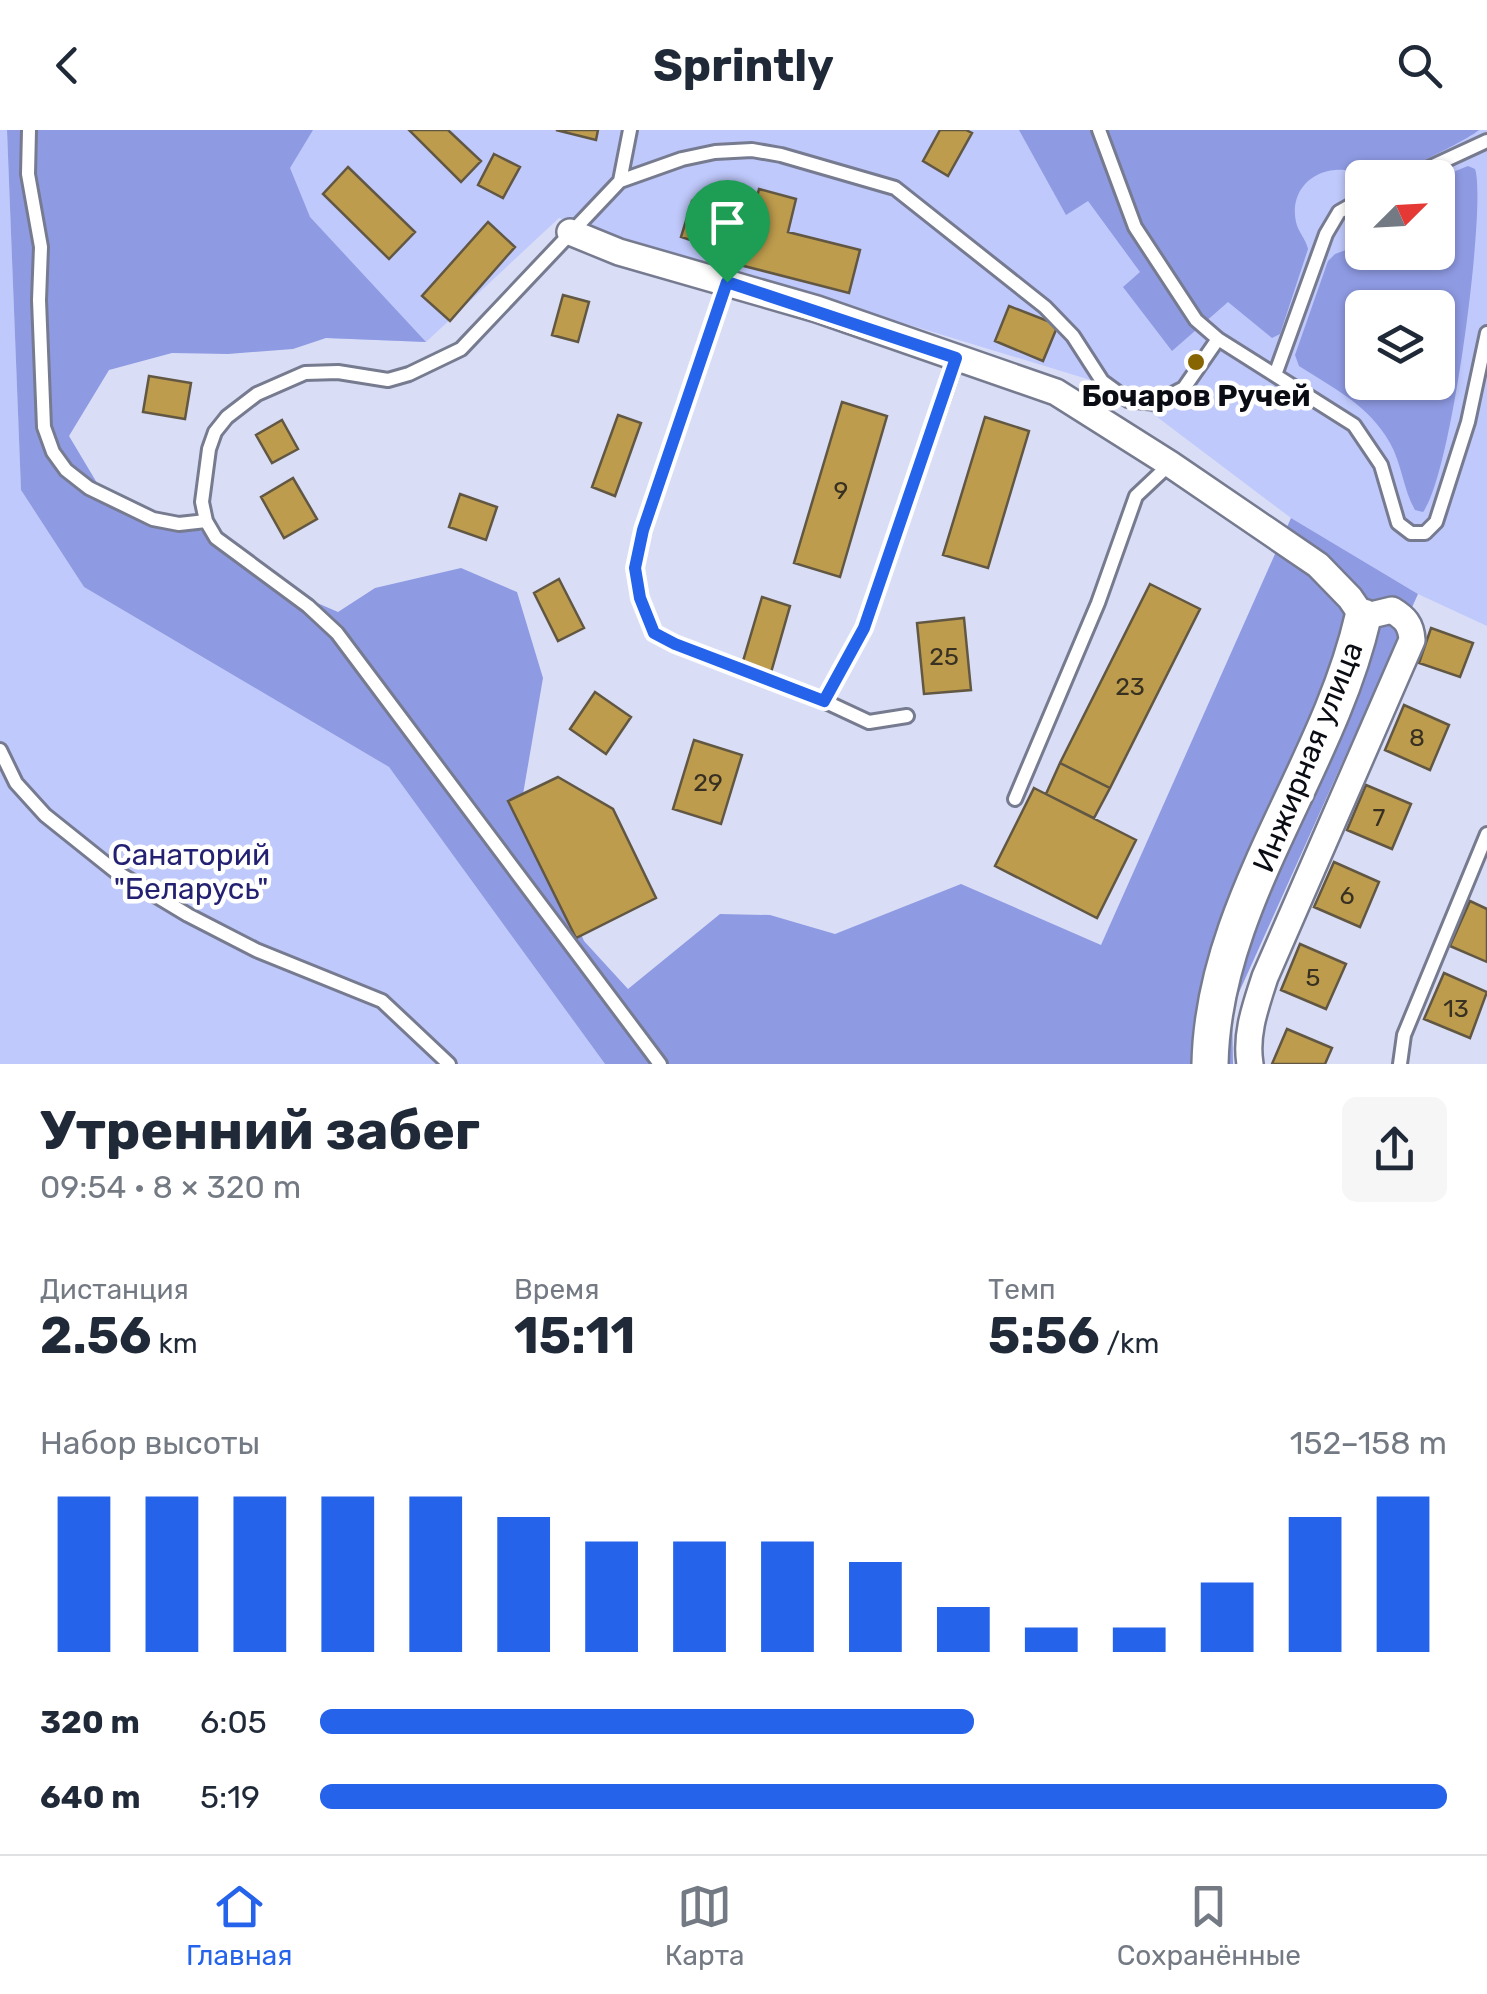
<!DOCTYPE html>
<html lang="ru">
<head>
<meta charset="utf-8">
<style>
  :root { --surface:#fff; --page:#f6f6f7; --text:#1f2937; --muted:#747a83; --line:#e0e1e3; --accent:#2563eb }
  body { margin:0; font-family:Rubik,sans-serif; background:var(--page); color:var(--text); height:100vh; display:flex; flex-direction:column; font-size:38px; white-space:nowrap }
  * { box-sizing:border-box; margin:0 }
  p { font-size:32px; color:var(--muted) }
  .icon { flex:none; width:55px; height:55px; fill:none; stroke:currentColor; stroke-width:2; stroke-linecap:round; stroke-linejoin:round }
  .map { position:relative; height:934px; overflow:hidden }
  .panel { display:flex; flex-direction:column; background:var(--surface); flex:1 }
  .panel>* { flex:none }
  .needle { width:65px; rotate:66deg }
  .buttons { position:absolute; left:1345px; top:30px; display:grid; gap:20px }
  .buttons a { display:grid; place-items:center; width:110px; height:110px; border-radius:15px; background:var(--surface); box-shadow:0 2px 8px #0004; font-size:50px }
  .pin { position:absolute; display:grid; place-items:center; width:85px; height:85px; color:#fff; margin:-102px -42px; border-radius:50% 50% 50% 0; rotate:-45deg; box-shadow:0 0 10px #0007 }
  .pin .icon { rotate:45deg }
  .round { display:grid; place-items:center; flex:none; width:105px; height:105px; border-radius:15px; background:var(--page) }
  .overview { display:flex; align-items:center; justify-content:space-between; height:170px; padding:0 40px }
  h1 { font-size:55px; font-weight:700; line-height:75px }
  .metrics { display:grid; grid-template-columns:repeat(3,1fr); gap:15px; height:170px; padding:10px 40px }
  .metrics div { display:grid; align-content:center }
  .metrics b { font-size:50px; font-weight:700 }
  .metrics small { font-size:28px; font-weight:400 }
  .metrics p { font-size:28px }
  .chart { height:280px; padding:20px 40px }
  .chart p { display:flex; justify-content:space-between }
  .chart svg { width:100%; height:180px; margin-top:10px; stroke:var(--accent); stroke-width:6 }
  ul { padding:0 40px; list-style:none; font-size:32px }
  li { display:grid; grid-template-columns:160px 120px 1fr; align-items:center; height:75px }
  li i { height:25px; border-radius:12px; background:var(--accent) }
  header { display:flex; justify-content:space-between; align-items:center; height:130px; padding:0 40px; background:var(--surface); font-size:45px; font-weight:700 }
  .tabs { display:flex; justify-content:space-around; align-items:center; height:140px; border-top:2px solid var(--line); background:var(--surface); font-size:28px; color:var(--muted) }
  .tabs a { display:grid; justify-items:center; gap:5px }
  .tabs .current { color:var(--accent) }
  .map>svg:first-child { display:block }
  .green { fill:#bfc9fb; fill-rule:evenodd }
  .forest { fill:#8e9ae2; fill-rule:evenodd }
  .building { fill:#be9c4d; stroke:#615743; stroke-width:2.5 }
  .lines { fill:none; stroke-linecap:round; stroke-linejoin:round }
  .lane-casing { stroke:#777b90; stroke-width:18 }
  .street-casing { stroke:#777b90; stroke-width:30 }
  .secondary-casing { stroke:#777b90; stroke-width:40 }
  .lane { stroke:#fff; stroke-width:12 }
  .street { stroke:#fff; stroke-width:25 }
  .secondary { stroke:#fff; stroke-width:35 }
  .route-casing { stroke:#fff; stroke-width:20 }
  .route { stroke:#2563eb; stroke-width:12 }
  .poi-dot { fill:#876500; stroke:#fff; stroke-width:4 }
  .labels { text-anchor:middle; stroke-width:9; stroke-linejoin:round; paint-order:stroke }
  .number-label { font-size:25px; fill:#383122 }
  .poi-label { font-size:30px; font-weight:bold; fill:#0b0d14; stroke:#fff }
  .street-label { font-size:30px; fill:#0b0d14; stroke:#fff }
  .park-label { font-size:30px; fill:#242173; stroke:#fff }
</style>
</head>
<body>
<header><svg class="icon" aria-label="back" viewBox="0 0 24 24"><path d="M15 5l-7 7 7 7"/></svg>Sprintly<svg class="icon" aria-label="search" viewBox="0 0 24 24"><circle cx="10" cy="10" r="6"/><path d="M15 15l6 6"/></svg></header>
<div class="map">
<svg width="1487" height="934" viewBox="0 0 1487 934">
  <rect width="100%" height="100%" fill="#d9def6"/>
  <path class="green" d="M0,0H7L21,360L84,457L389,637L605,934H0Z
    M172,0H1487V496L1418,464L1291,388L1120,259L559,88L426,212L326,208ZM1362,48H1438V122H1362ZM1362,178H1438V252H1362Z"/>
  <path class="forest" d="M7,0H313L290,38L310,87L426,212L326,208L293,219L228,224L172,223L109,240L69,306L103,363L222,409L278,456L338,482L375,458L461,438L517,462L543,548L522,670L584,811L628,859L720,784L770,785L835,804L961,754L1101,815L1291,388L1418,464L1232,878L1233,934H605L389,637L84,457L21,360Z
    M1019,0H1479C1466,11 1398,44 1382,47C1367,50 1358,41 1345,40C1314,37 1289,60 1296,92C1298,102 1306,109 1308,119L1280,204L1272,208L1228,172L1172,221L1123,157L1140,142L1088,71L1066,85Z
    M1468,36L1475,39C1487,73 1452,345 1423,382L1415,380C1403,359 1402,334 1390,313C1369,275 1333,258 1299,236L1295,225L1328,131L1335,124L1362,114V122H1438V48ZM1362,178H1438V252H1362Z"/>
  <path class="building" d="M409,0H448L481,31L461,52Z
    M556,0H598L596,10Z
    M940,0H966L972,3L948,46L923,31Z
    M494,24L520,37L503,68L478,55Z
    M348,37L415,102L389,129L323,64Z
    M759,59L796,69L788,102L860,120L849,163L740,135Z
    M692,71L723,81L712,117L681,107Z
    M488,92L515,117L450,191L422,166Z
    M563,165L589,172L578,212L552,205Z
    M1009,176L1058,195L1043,231L995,211Z
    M149,246L191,253L185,289L143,282Z
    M842,272L887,286L840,447L794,433Z
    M618,285L641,293L615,366L592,357Z
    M985,287L1029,301L988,438L943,425Z
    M282,290L298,319L272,333L256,305Z
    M293,348L317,389L284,408L261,367Z
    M460,364L497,377L486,410L449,397Z
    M559,449L584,498L558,511L534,463Z
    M1150,454L1200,479L1110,658L1060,633Z
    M762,467L790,476L770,546L741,538Z
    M964,488L971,560L924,564L917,493Z
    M1431,498L1473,513L1460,547L1419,533Z
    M595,562L631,587L606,624L570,599Z
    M1404,575L1449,595L1430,640L1385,620Z
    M694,610L742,625L721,694L673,679Z
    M1060,633L1110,658L1094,688L1046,664Z
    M558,647L613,679L656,768L576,808L508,671Z
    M1366,655L1411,674L1392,719L1347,700Z
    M1034,658L1136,710L1097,788L995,736Z
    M1334,732L1379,752L1360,797L1314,777Z
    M1470,771L1487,779V832L1450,816Z
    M1300,814L1346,834L1326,879L1281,860Z
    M1444,843L1487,862L1470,908L1424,889Z
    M1287,899L1332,918L1325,934H1272Z"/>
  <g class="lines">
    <g class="lane-casing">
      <path id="lane" d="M29,0L28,44L41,117L39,170L44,297L53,322L66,340L89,358L153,389L179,394L206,391L216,408L308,476L337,503L660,934
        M1099,0L1135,97L1196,190L1218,209L1354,295L1381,335L1398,393L1411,403H1425L1436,392L1468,292L1487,203
        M1407,48L1487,11
        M620,51L682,29L715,22L752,20L781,25L895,58L1045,177L1073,206L1102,251L1128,270L1155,273L1184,258L1218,209
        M727,152L643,401L635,438L640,468L654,503L675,514L824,571L869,592L907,586
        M1275,245L1326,104L1339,82L1362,69
        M206,391L202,372L209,319L215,302L227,287L257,264L305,243L338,242L388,250L409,244L461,219L620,51L630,0
        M824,571L864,498L957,228
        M0,620L16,653L45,685L115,741L188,785L256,820L382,871L449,934
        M1015,669L1098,473L1136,366L1170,334
        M1400,934L1404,905L1487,704"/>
    </g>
    <g class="street-casing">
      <path id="street" d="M570,102L619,122L817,179L1056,262L1170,334L1318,435L1350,468L1363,487L1392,480C1405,488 1411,494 1412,510L1265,847C1256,875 1245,904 1250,934"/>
    </g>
    <g class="secondary-casing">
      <path id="secondary" d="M1210,934C1213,773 1328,640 1363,487"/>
    </g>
    <use href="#lane" class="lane"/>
    <use href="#street" class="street"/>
    <use href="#secondary" class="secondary"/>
  </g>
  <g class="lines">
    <g class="route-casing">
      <path id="route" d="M727,152L956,228L864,498L824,571L675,514L654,503L640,468L635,438L643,400Z"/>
    </g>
    <use href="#route" class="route"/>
  </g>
  <circle class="poi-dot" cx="1196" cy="232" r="10"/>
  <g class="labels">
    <g class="number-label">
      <text x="841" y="369">9</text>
      <text x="944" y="535">25</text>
      <text x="1130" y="565">23</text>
      <text x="1417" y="616">8</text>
      <text x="708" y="661">29</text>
      <text x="1379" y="696">7</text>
      <text x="1347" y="774">6</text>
      <text x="1313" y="856">5</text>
      <text x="1456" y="887">13</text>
    </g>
    <g class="poi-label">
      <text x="1196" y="276">Бочаров Ручей</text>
    </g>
    <g class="street-label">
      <text transform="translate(1308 627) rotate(-68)" y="10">Инжирная улица</text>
    </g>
    <g class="park-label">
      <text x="191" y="735">Санаторий<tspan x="191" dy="34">"Беларусь"</tspan></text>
    </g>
  </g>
</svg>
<div class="buttons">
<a><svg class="needle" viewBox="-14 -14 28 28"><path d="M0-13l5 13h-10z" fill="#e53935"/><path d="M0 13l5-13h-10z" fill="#747a83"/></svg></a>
<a><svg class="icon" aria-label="layers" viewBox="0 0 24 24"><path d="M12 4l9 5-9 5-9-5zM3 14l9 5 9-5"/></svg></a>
</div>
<div class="pin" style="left:727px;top:152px;background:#1e9e55"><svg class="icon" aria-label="arrive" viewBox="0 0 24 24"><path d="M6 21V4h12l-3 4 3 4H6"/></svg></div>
</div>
<section class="panel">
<div class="overview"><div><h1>Утренний забег</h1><p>09:54 · 8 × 320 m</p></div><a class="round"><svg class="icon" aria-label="share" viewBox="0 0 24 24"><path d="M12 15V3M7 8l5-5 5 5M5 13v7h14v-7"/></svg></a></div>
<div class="metrics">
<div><p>Дистанция</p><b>2.56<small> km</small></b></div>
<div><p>Время</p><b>15:11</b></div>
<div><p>Темп</p><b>5:56<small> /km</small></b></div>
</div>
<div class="chart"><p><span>Набор высоты</span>152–158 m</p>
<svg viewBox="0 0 160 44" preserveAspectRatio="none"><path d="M5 44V6M15 44V6M25 44V6M35 44V6M45 44V6M55 44V11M65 44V17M75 44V17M85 44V17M95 44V22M105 44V33M115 44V38M125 44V38M135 44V27M145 44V11M155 44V6"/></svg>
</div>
<ul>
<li><b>320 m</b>6:05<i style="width:58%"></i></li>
<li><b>640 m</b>5:19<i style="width:100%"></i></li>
</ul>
</section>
<nav class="tabs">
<a class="current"><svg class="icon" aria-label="home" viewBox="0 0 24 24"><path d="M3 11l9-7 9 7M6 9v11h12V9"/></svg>Главная</a>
<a><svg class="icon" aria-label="map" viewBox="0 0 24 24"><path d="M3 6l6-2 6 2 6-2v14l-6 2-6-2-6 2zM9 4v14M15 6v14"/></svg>Карта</a>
<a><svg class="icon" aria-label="saved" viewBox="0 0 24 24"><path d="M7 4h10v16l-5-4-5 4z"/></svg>Сохранённые</a>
</nav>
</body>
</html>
